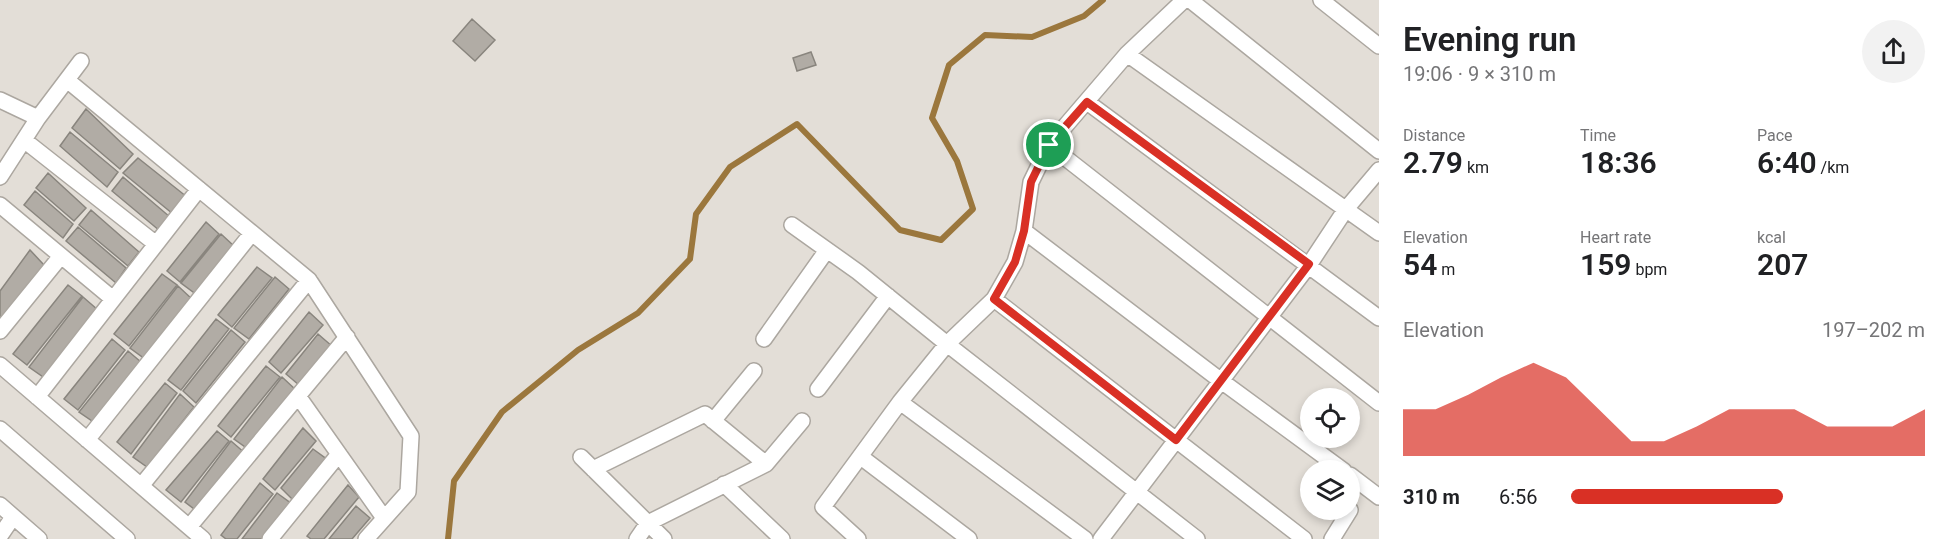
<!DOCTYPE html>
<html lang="en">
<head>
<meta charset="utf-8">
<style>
  :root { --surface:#fff; --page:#f2f2f2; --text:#202124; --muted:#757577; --accent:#d93025 }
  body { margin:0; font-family:Roboto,sans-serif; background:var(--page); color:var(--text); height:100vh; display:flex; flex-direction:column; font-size:22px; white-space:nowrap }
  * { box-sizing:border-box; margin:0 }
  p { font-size:20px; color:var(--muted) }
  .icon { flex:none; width:33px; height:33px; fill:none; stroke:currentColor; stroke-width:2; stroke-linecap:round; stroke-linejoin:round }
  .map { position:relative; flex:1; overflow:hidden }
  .panel { display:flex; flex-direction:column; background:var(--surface); width:570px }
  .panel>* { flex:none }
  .fabs { position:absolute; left:1300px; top:388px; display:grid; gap:12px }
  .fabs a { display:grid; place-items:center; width:60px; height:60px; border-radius:50%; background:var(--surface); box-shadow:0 3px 9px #0003; font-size:30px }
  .pin { position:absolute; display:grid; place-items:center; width:51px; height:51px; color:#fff; margin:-26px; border:3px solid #fff; border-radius:50%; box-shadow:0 2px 6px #0007 }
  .round { display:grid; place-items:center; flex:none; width:63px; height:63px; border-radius:32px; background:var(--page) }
  .headline { display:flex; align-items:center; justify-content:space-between; height:102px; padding:0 24px }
  h1 { font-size:33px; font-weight:600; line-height:45px }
  .figures { display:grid; grid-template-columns:repeat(3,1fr); gap:9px; height:102px; padding:6px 24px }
  .figures div { display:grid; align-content:center }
  .figures b { font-size:30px; font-weight:600 }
  .figures small { font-size:16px; font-weight:400 }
  .figures p { font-size:16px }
  .chart { height:168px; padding:12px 24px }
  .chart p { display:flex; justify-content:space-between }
  .chart svg { width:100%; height:108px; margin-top:6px; fill:var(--accent); opacity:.7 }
  ul { padding:0 24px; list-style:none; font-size:20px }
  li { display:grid; grid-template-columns:96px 72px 1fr; align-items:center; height:45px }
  li i { height:15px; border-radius:8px; background:var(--accent) }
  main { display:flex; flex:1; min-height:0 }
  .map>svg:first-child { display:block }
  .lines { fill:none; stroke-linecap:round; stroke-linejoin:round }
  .stream { stroke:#9b773d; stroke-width:6 }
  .building { fill:#b1aca5; stroke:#89857e; stroke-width:1.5 }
  .minor-casing { stroke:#aca7a0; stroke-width:18 }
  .minor { stroke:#fff; stroke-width:15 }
  .route-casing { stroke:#fff; stroke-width:12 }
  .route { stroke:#d93025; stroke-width:8 }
</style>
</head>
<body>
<main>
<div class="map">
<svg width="1379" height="539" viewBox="0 0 1379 539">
  <rect width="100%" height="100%" fill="#e3ded7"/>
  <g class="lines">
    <path class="stream" d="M448,539L454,481L502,412L578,350L638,313L690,259L696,214L730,167L797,124L900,230L941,240L973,209L957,161L932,118L949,65L985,35L1032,37L1084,16L1103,0"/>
  </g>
  <path class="building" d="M472,19L495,40L475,61L453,41Z
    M811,52L816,65L797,71L793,58Z
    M86,109L133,154L120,169L72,128Z
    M70,132L118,172L107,187L60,146Z
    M138,158L187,197L173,214L123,173Z
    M48,173L86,208L74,221L36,188Z
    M123,177L170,217L160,231L112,191Z
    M35,191L73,224L63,238L24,205Z
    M91,210L139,252L128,266L79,225Z
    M206,222L219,234L180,282L167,271Z
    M78,227L126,268L116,283L66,241Z
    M221,234L234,246L197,295L181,283Z
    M30,250L44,265L0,323V291Z
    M257,267L272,278L232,327L218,315Z
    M162,274L177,285L129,346L114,334Z
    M275,277L289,289L249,339L234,328Z
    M68,285L82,296L27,365L13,354Z
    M178,286L193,300L145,359L130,348Z
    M83,297L98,310L46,379L29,367Z
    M309,312L323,325L281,373L269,362Z
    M216,319L229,329L181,390L168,380Z
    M231,330L245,342L196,403L183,391Z
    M318,334L333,347L299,385L286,374Z
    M112,339L125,350L78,410L64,399Z
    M128,351L141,362L95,423L79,412Z
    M266,366L280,377L231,437L218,426Z
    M282,377L296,390L248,449L234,439Z
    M165,383L177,393L131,454L117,442Z
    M180,394L194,407L147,467L133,457Z
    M303,428L316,441L275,490L263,479Z
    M217,431L229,441L181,502L166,490Z
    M231,441L246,454L198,512L185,502Z
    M313,449L328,460L294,501L281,488Z
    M260,483L273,494L237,539H226L221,535Z
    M348,485L359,497L324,539H311L307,536Z
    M277,493L292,504L262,539H242Z
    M356,506L370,518L352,539H329Z"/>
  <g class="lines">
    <g class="minor-casing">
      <path id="minor" d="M1190,0L1379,151
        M1321,0L1379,46
        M1127,54L1379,233
        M67,80L309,280L411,436L408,492L366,539
        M0,100L38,118
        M1087,102L1379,318
        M24,140L156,244
        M1049,145L1379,403
        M0,177L38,118L81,61
        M0,205L113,299
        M792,225L858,272L947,344L1197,539
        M1024,231L1220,380L1344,471
        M994,299L1304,539
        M0,331L61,256
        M764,339L827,250
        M0,365L203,539
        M818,389L888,296
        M298,396L384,518
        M37,397L199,189
        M900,402L1085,539
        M713,421L754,371
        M0,429L127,539
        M87,440L252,233
        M581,457L664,539
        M861,457L969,539
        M593,469L705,414L766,464
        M1350,475L1379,497
        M724,484L782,539
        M141,486L309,280
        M0,505L39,539
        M189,527L347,337
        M0,536L13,517
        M270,539L339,454
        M637,539L648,523L766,464L802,421
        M858,539L823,507L900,402L947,344L994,299L1015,262L1024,231L1031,182L1049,145L1127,54L1184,0
        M1101,539L1309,265L1346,209L1379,170
        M1332,539L1350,510"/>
    </g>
    <use href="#minor" class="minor"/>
  </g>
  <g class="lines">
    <g class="route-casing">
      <path id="route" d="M1087,102L1309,264L1176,440L994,299L1015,262L1024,231L1031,182L1049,145Z"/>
    </g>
    <use href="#route" class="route"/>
  </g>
</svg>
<div class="fabs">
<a><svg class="icon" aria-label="locate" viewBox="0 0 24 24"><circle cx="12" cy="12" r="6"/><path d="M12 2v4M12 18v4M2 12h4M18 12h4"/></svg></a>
<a><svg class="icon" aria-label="layers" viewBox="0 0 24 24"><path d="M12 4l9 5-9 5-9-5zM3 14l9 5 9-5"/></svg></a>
</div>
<div class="pin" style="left:1049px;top:145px;background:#1e9e55"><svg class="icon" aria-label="arrive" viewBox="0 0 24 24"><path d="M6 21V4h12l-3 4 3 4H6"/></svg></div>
</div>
<section class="panel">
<div class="headline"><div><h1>Evening run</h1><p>19:06 · 9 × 310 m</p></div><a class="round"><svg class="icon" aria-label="share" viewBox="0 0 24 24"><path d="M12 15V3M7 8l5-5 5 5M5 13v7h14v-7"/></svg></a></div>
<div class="figures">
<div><p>Distance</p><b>2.79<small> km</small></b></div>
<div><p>Time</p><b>18:36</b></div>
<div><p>Pace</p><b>6:40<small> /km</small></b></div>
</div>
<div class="figures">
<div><p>Elevation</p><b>54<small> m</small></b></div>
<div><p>Heart rate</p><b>159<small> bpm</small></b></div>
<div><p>kcal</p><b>207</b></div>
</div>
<div class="chart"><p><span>Elevation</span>197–202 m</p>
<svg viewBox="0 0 160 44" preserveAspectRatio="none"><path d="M0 44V25L10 25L20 19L30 12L40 6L50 12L60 25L70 38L80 38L90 32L100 25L110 25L120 25L130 32L140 32L150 32L160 25V44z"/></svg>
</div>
<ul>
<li><b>310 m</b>6:56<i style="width:60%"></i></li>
</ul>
</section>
</main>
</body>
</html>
